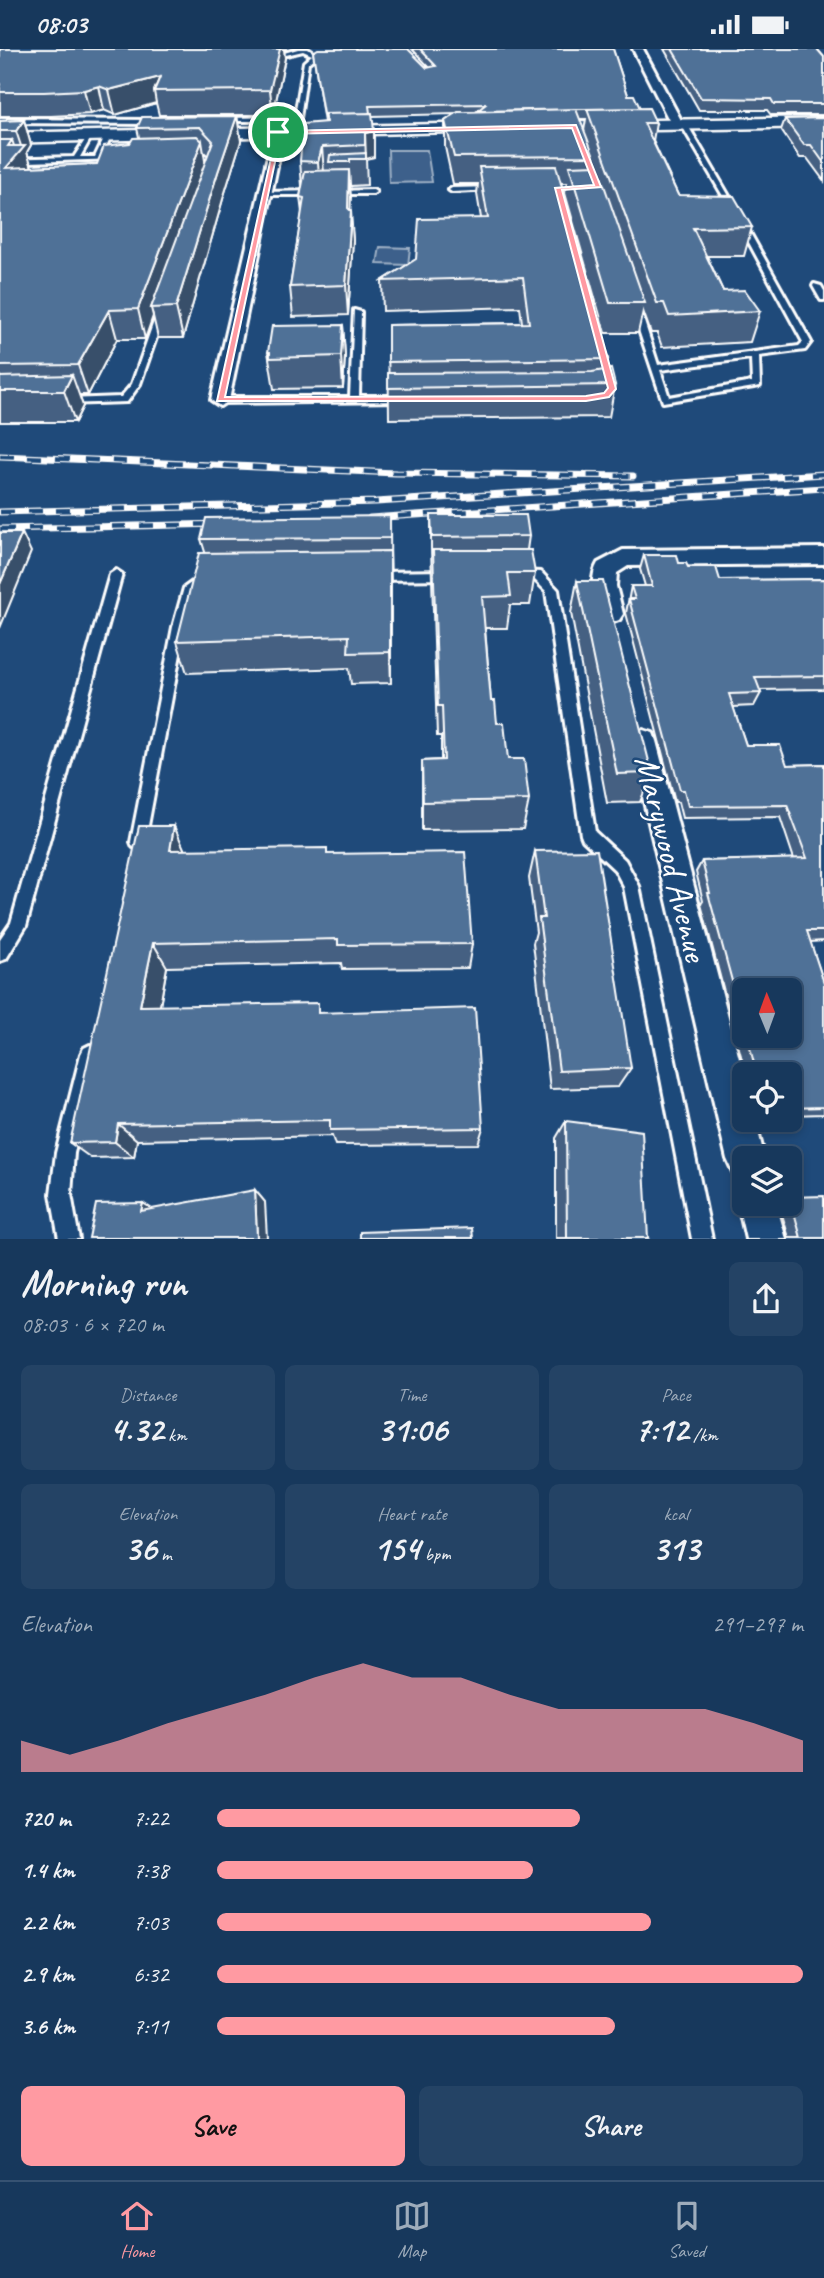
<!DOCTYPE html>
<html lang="en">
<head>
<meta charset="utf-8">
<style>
  :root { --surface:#17385c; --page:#244365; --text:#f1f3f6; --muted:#9eacbb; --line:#365272; --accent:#ff9aa2 }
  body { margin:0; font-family:Caveat,sans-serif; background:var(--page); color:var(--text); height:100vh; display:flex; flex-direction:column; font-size:26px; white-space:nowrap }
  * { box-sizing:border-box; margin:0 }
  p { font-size:23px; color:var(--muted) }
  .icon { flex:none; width:38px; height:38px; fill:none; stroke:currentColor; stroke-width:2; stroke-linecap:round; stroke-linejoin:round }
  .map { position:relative; height:1190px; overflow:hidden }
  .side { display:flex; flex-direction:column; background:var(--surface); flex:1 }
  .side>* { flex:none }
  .needle { width:46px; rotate:359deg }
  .controls { position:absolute; left:732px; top:929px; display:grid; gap:14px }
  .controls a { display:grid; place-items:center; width:70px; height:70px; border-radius:10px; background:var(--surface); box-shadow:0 4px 10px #0003,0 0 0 2px var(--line); font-size:35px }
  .pin { position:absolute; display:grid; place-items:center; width:60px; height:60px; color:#fff; margin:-30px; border:4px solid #fff; border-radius:50%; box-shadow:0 2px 7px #0007 }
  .round { display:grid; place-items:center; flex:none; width:74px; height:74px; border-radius:10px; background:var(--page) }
  .summary { display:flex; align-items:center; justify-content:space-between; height:119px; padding:0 21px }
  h1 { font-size:38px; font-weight:700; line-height:52px }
  .stats { display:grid; grid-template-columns:repeat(3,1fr); gap:10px; height:119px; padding:7px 21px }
  .stats div { display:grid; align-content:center; border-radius:10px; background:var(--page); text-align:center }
  .stats b { font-size:35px; font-weight:700 }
  .stats small { font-size:19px; font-weight:400 }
  .stats p { font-size:19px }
  .chart { height:196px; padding:14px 21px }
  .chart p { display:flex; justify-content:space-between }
  .chart svg { width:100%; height:126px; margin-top:7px; fill:var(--accent); opacity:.7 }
  .action { display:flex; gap:14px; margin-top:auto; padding:14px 21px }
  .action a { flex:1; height:80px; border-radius:10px; background:var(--accent); color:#111; font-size:28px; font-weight:700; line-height:80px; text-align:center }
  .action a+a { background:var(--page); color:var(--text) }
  ul { padding:0 21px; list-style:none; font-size:23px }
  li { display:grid; grid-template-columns:112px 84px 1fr; align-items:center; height:52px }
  li i { height:18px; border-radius:9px; background:var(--accent) }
  .status { display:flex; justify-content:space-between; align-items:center; height:49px; padding:0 35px; background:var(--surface); direction:ltr }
  .status svg { height:19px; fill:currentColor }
  .tabs { display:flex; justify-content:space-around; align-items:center; height:98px; border-top:2px solid var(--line); background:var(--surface); font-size:19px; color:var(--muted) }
  .tabs a { display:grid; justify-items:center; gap:4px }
  .tabs .selected { color:var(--accent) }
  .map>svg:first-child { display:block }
  .green { fill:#3c618b; stroke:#9eb0c5; stroke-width:2 }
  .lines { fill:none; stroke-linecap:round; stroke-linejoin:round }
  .service-casing { stroke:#fff; stroke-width:6 }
  .minor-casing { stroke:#fff; stroke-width:6 }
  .secondary-casing { stroke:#fff; stroke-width:5 }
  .service { fill:#1f4a7a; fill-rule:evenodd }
  .minor { fill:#1f4a7a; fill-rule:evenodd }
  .secondary { fill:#1f4a7a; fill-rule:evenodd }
  .rail-casing { stroke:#fff; stroke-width:7 }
  .rail { stroke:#1f4a7a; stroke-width:4.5; stroke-dasharray:14; stroke-linecap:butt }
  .wall { fill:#456182; stroke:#fff; stroke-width:2; fill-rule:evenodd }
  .shaded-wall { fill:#384f6a; stroke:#fff; stroke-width:2 }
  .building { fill:#507197; stroke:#fff; stroke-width:2 }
  .route { fill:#ff9aa2; stroke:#fff; stroke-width:2; fill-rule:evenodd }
  .labels { text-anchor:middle; stroke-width:5; stroke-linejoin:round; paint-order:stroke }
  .street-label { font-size:35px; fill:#fff; stroke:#1f4a7a }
</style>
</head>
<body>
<div class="status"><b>08:03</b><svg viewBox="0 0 49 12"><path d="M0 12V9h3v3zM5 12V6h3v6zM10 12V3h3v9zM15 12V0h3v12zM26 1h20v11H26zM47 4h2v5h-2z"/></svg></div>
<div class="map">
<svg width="824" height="1190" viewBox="0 0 824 1190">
  <rect width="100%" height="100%" fill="#1f4a7a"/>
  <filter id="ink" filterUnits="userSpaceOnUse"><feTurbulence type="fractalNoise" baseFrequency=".0143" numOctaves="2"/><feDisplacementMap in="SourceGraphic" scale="14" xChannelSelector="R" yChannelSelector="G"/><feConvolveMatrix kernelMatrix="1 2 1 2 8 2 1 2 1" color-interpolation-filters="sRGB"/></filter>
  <g filter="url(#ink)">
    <path class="green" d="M388,101H427L432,133L389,134Z
      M380,198L410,199L408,216L377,215Z"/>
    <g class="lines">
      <g class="service-casing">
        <path id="service" d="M298,0H308L317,6L308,14L299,76H295V72H219L221,69L295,68L304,13L312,6L303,2L269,10L267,9Z
          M0,70L154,71L157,73L154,75L0,74Z
          M684,73L687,75L736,159L735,160L730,159L681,75Z
          M89,85L92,87L80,108H95L105,87L108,85L111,87L101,108L115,107L117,110L0,114V110L74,108Z
          M494,138L496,139V141L452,143L449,141L452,139Z
          M335,142L373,141L376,143L373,145H333L332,144Z
          M264,143L317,142L320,144L317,146H262L261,145Z
          M742,173L745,175L811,293L805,301L759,307L760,337L663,353L632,260L633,258L640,260L658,316L799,297L803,293L739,175ZM751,309L752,333L669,348L660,321Z
          M814,235L821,237L824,242V251H821L813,237Z
          M158,261L165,263L140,335L127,353L64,355V351L67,350L121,348L132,335Z
          M354,261L361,263L359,347H403L408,350L406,352L220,354L215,351L220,348H350Z
          M116,521L122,525L26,877L6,910L0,912V890L11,874L110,525Z
          M448,522L454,526L448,530L376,531L370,527L376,523Z
          M519,522L541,523L558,541L595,783L625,811L639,837L712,1190H692L624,838L615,821L583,791L581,786L546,542L534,530L515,529L513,526Z
          M195,531L201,535L195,541L185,578L145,793L143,798L138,800L133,798L131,793L173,578L184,539Z
          M90,996L96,999L99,1005L74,1104L71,1145L79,1190H59L51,1145L56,1104L81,1005L84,999Z"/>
      </g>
      <g class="minor-casing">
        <path id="minor" d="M633,0H643L683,75L681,77L671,75Z
          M274,81L284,83L229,351L220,357L211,351Z
          M824,499V515L628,517L617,524L616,537L623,565L619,571L611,574L603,571C594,556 588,531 598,514L623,501Z
          M643,681L653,684L656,692L744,1029V1071H755L765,1110H744V1128L733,1123L727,1110L630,692L633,684Z
          M743,1141L744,1155H776L786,1190H746L738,1155Z"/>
      </g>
      <g class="secondary-casing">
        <path id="secondary" d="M824,68V78L538,83L530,78L538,73Z
          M491,74L499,79L497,82L0,94V84Z"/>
      </g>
      <use href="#service" class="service"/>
      <use href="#minor" class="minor"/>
      <use href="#secondary" class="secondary"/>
      <g class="rail-casing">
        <path id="rail" d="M0,407L396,424L633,427
          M0,463L376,453L824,425
          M370,469L824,439
          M0,480L223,475"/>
      </g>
      <use href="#rail" class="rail"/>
    </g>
    <path class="wall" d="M0,0H287L284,1L285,9L273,66H159L156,54L115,66L104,61L90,65L51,67H0Z
      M412,0H613L628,46L640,59L656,74L653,92L678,146L752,178L744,207H707L723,242L760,262L750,293L662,298L657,284H651L643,262L638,284H605L565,144L567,134H561L595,254L594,260L608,310L606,321L615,336L609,368L389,370L388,276L522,274L520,258L383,262L382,232L481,169L477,145L478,135H453L445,98V72L455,65L372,67L374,108L366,109L367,136L351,137L350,139V161L353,191L348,266L293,268L290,238L302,164L300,148L302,137L300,112L324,73L313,3L429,18ZM579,70H586L584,82Z
      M664,0H817L824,8V66H771L767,61H699Z
      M237,67L241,92L223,150L183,289H158L153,267L145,290H117L88,346H79L83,357L75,373H0V72L24,71L31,96L27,103L32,118L97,115L139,88L137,79ZM204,103L208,107L205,113Z
      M824,69V132L807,109H800L781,81L785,70Z
      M343,276L345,307L343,339L274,340L268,303Z
      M431,466L529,487L527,501L535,524L530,556H510L507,579H485L491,652L497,674L508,710L529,751L523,780L422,781V712L441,711V687H437L431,499Z
      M390,467L391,634L351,635L349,619L187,624L177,592L205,503L201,490Z
      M644,506L679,514L720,531L824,530V640L760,641L761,644L754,657L733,658L746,696L787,716L824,715V892L810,893L824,934V1065L789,1066V1026H746L701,855L703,852L696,823L702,812L794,810L780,768L682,769L678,753H675L626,564L631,537H645L640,520ZM744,942L789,987H744Z
      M577,532L652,724L640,753L607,754L571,564Z
      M185,801L328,805L472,895L468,919L342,920L341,914L167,918L160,957L321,964L483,1079L478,1095L335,1096L332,1087L137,1091L134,1108L91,1109L70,1094Z
      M535,802L631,1019L618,1038L550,1040L533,894L536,883L529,829Z
      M566,1072L648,1189H556V1089Z
      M790,1148L824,1189H789L779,1155H789Z"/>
    <path class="shaded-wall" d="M261,0H287L284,1L285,9L273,66L270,41Z
      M160,28L154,42L156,54L115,66L109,41Z
      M99,37L104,61L90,65L84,41Z
      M237,67L241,92L223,150L183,289L176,258L218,123Z
      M24,71L31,96L27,103L33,122L6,119L8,97L12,91L17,106L22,100L16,82Z
      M374,82V108L366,110L365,84Z
      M202,92L206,118L151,259L153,267L145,290L138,260Z
      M322,98L324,124L320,139L318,113Z
      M349,121L351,148L349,187L348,159Z
      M351,162L353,191L348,266L346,236Z
      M109,261L117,290L88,346L78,316Z
      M343,276L345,307L343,339L341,307Z
      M72,326L83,357L75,373L64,342Z
      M22,484L31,503L0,579V535Z
      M390,502L391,534V634L390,603Z
      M174,777L186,804L170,801Z
      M153,894L167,918L156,978L140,957Z
      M118,1075L137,1091L134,1108L115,1093Z
      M255,1141L265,1153L267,1189H257Z
      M143,1154L160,1165L141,1162Z"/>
    <path class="building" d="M0,0H280L270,41L154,42L160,28L109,41L99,37L84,41L44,43H0Z
      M318,0H408L427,19L436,17L420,0H613L628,46H634L640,59L477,62L486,55L369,57L370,64L323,65L313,3Z
      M672,0H817L824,8V55H774L771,50L701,49Z
      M649,59L656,74H644L678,146L734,147L752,178L693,179L723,242L745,241L760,262L669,267L664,254H657L587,60Z
      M576,60L594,107L454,108L445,72L458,63Z
      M372,64L374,82L365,84V96L322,98L318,113L300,112L303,75L326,73L324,65Z
      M237,67L218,123L176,258L151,259L213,92L200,78L137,79L142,68Z
      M824,69V114L811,96H804L785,70Z
      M24,71L16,82H0V72Z
      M197,87L202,92L138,260L109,261L78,316L0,317V91H12L8,97H25L6,119L97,115L104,97L130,94L133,89Z
      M366,104V110H350V113H329L330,106Z
      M597,116L645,254H610L569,117Z
      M556,117L595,254H592L608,310L388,313V276L529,274L523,228L382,232L416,210L419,170L488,169L479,118Z
      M349,121L348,159L351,162L346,236L290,238L304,149L300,148L305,122Z
      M343,276L341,307L270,309V303H268L272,277Z
      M611,320L615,336L388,339V324L592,323Z
      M72,326L64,342H0V328Z
      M431,466H526L529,487L432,488Z
      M390,467V489L201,490L206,469Z
      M0,484H22L0,535Z
      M433,501H531L535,524H508L511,547L482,548L491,652H495L497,674H504L508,710H524L529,751L423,753L422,712L444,711L442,657H438Z
      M390,502V603L348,604L349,587L177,592L199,504Z
      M644,506H677L679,514H686L688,518H716L720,531L824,530V627L755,628L761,644L729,645L746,696H780L787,716L824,715V882H807L824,934V1058L789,1059V1026H757L747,987H789V942H744V976L708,844H710L702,812L807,809L787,756L688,757L684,741H680L629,550H635L631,537H652Z
      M577,532H603L652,724L617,725Z
      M139,777H174L170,801L327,799V805L465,803L472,895L338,896V890L153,894L140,957L318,954V964L475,959L483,1079L330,1081V1071L118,1075L115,1093L70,1094Z
      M597,801L631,1019L559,1022L539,869H544L535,802Z
      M566,1072L642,1082L648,1189H567Z
      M255,1141L257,1189H89L96,1155L143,1154L141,1162Z
      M824,1147V1189H801L790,1148Z
      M472,1179L473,1189H360V1183Z"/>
  </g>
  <path class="route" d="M576,76L601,138L562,141L616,340L609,348L586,352H217L277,82ZM572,79L594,136L555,139L608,339L604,344L586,347L225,348L281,85Z"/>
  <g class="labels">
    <g class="street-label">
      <text transform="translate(672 809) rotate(76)" y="12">Marywood Avenue</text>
    </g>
  </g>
</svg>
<div class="controls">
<a><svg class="needle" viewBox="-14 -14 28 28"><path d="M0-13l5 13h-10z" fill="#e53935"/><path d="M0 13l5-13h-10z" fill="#9eacbb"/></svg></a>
<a><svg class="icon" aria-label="locate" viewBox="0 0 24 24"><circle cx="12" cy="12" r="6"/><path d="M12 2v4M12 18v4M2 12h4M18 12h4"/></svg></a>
<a><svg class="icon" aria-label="layers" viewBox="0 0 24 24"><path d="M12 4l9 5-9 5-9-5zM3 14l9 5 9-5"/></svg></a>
</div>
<div class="pin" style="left:278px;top:83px;background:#1e9e55"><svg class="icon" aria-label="arrive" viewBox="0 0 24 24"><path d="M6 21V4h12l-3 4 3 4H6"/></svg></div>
</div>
<section class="side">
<div class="summary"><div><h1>Morning run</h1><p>08:03 · 6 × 720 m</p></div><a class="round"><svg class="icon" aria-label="share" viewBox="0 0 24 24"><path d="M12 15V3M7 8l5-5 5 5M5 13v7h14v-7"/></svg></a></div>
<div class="stats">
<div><p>Distance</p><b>4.32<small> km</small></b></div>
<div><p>Time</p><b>31:06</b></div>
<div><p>Pace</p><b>7:12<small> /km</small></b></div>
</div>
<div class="stats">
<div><p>Elevation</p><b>36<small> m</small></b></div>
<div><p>Heart rate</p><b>154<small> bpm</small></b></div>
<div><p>kcal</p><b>313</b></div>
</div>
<div class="chart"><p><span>Elevation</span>291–297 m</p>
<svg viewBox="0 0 160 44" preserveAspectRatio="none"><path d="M0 44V33L10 38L20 33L30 27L40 22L50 17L60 11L70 6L80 11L90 11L100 17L110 22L120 22L130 22L140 22L150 27L160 33V44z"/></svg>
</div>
<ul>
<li><b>720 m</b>7:22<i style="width:62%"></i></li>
<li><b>1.4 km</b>7:38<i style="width:54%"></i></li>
<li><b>2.2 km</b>7:03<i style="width:74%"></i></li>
<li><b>2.9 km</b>6:32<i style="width:100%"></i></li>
<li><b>3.6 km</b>7:11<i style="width:68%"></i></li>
</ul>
<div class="action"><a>Save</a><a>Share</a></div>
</section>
<nav class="tabs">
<a class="selected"><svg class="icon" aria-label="home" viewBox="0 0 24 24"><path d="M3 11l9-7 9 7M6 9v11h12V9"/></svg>Home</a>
<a><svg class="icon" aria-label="map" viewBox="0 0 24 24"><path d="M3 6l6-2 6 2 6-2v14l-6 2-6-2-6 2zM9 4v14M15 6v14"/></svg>Map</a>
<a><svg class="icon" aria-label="saved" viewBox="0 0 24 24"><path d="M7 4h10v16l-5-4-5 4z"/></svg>Saved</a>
</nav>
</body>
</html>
